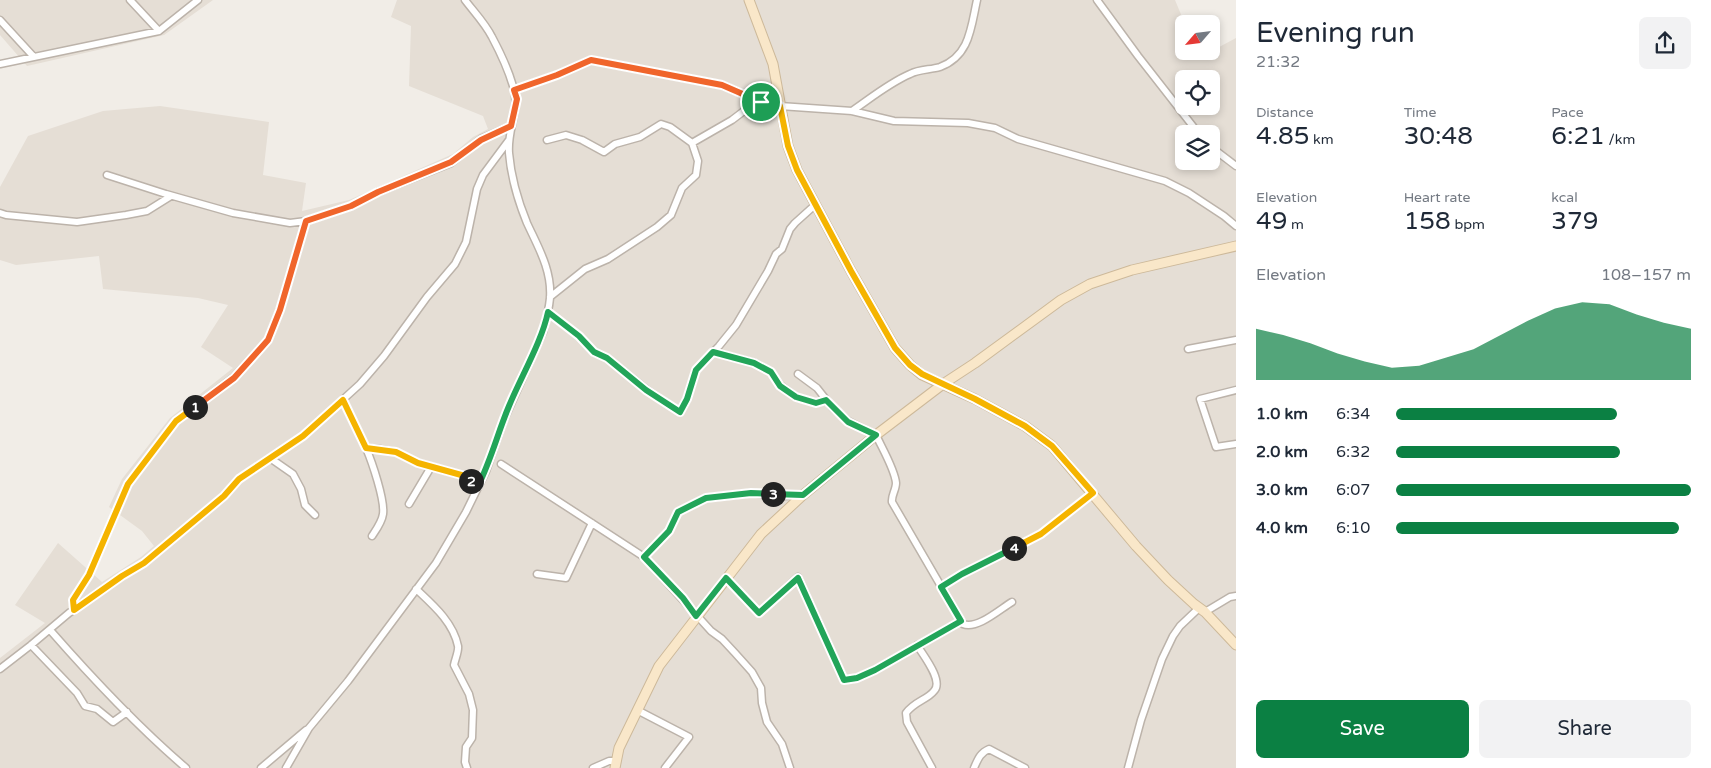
<!DOCTYPE html>
<html lang="en">
<head>
<meta charset="utf-8">
<style>
  :root { --surface:#fff; --page:#f2f2f3; --text:#1f2937; --muted:#747a83; --accent:#0b8043 }
  body { margin:0; font-family:"Varela Round",sans-serif; background:var(--page); color:var(--text); height:100vh; display:flex; flex-direction:column; font-size:19px; white-space:nowrap }
  * { box-sizing:border-box; margin:0 }
  p { font-size:16px; color:var(--muted) }
  .icon { flex:none; width:28px; height:28px; fill:none; stroke:currentColor; stroke-width:2; stroke-linecap:round; stroke-linejoin:round }
  .map { position:relative; flex:1; overflow:hidden }
  .panel { display:flex; flex-direction:column; background:var(--surface); width:475px }
  .panel>* { flex:none }
  .needle { width:32px; rotate:242deg }
  .fabs { position:absolute; left:1175px; top:15px; display:grid; gap:10px }
  .fabs a { display:grid; place-items:center; width:45px; height:45px; border-radius:8px; background:var(--surface); box-shadow:0 2px 8px #0003; font-size:25px }
  .pin { position:absolute; display:grid; place-items:center; width:42px; height:42px; color:#fff; margin:-21px; border:2px solid #fff; border-radius:50%; box-shadow:0 1px 5px #0007 }
  .km { position:absolute; width:25px; height:25px; margin:-12px; border-radius:50%; background:#222; color:#fff; font-size:14px; line-height:25px; text-align:center }
  .round { display:grid; place-items:center; flex:none; width:52px; height:52px; border-radius:8px; background:var(--page) }
  .summary { display:flex; align-items:center; justify-content:space-between; height:85px; padding:0 20px }
  h1 { font-size:28px; font-weight:600; line-height:38px }
  .metrics { display:grid; grid-template-columns:repeat(3,1fr); gap:8px; height:85px; padding:5px 20px }
  .metrics div { display:grid; align-content:center }
  .metrics b { font-size:25px; font-weight:600 }
  .metrics small { font-size:14px; font-weight:400 }
  .metrics p { font-size:14px }
  .chart { height:140px; padding:10px 20px }
  .chart p { display:flex; justify-content:space-between }
  .chart svg { width:100%; height:90px; margin-top:5px; fill:var(--accent); opacity:.7 }
  .button { display:flex; gap:10px; margin-top:auto; padding:10px 20px }
  .button a { flex:1; height:58px; border-radius:8px; background:var(--accent); color:#fff; font-size:20px; font-weight:600; line-height:58px; text-align:center }
  .button a+a { background:var(--page); color:var(--text) }
  ul { padding:0 20px; list-style:none; font-size:16px }
  li { display:grid; grid-template-columns:80px 60px 1fr; align-items:center; height:38px }
  li i { height:12px; border-radius:6px; background:var(--accent) }
  main { display:flex; flex:1; min-height:0 }
  .map>svg:first-child { display:block }
  .residential { fill:#e5ded5; fill-rule:evenodd }
  .lines { fill:none; stroke-linecap:round; stroke-linejoin:round }
  .street-casing { stroke:#bcb3aa; stroke-width:9 }
  .secondary-casing { stroke:#cdb99a; stroke-width:11 }
  .street { stroke:#fff; stroke-width:6 }
  .secondary { stroke:#f9e7c9; stroke-width:9 }
  .split-1-casing { stroke:#fff; stroke-width:10 }
  .split-2-casing { stroke:#fff; stroke-width:10 }
  .split-3-casing { stroke:#fff; stroke-width:10 }
  .split-4-casing { stroke:#fff; stroke-width:10 }
  .split-5-casing { stroke:#fff; stroke-width:10 }
  .split-1 { stroke:#f0652b; stroke-width:6 }
  .split-2 { stroke:#f5b400; stroke-width:6 }
  .split-3 { stroke:#22a559; stroke-width:6 }
  .split-4 { stroke:#22a559; stroke-width:6 }
  .split-5 { stroke:#f5b400; stroke-width:6 }
</style>
</head>
<body>
<main>
<div class="map">
<svg width="1236" height="768" viewBox="0 0 1236 768">
  <rect width="100%" height="100%" fill="#f1ede7"/>
  <path class="residential" d="M0,0H213L164,35L27,66L0,35Z
    M397,0H1175L1185,24H1184V51H1206L1208,53L1236,38V768H0V658L45,623L15,605L58,543L102,582L141,557L154,546L142,531L109,507L122,479L170,418L233,368L201,347L228,305L198,298L103,289L99,256L16,265L0,260V187L28,136L103,111L160,106L269,122L263,175L306,183L302,211L349,200L453,154L473,137L488,129L483,116L409,86L411,26L391,17ZM1184,79H1211V106H1184ZM1184,134H1211V161H1184Z"/>
  <g class="lines">
    <g class="street-casing">
      <path id="street" d="M130,0L159,31
        M1097,0L1138,56L1199,134
        M0,20L33,56
        M0,64L159,31L198,0
        M514,90L557,75L591,60L722,85L761,102L780,106L852,111L894,121L968,123L995,128L1018,139L1165,181L1189,193L1224,216L1236,226
        M852,111C871,98 889,83 910,74C920,69 930,70 940,67C970,56 971,27 977,0
        M547,140L566,135L582,140L604,152L615,144L640,137L661,124L670,127L692,143L732,120L757,101
        M1211,147L1236,166
        M107,175L166,194L233,213L290,223L306,221L351,206L378,192L451,163L481,139L511,126
        M0,213L6,215L77,222L126,215L147,211L171,196
        M550,297L585,269L608,259L657,227L671,215L682,188L696,175L698,161L692,143
        M548,312L579,336L594,352L607,358L647,390L680,412L687,399L696,370L719,346L736,325L768,271L776,254L782,249L790,229L795,223L815,205
        M1188,349L1236,340
        M713,352L755,363L771,372L780,385L796,397L816,403L826,400
        M798,374L817,388L832,407L848,421L876,435C882,448 895,470 896,483C896,490 891,496 892,502L963,624C977,630 1000,609 1012,602
        M1236,390L1200,399L1216,447L1236,444
        M343,400L366,448L379,449L396,452L418,463L465,476L478,486
        M366,448C372,462 385,500 383,514C382,522 376,530 372,536
        M270,458L293,474L301,489L305,505L315,515
        M501,464L644,557L711,631L722,639L735,653L752,672L761,688L762,703L767,722L782,744L790,768
        M409,504L431,467
        M644,557L669,531L678,512L706,498L751,493L783,496L803,495
        M537,574L566,578L592,523
        M726,578L759,613L798,577L844,680L857,678L875,670L961,621
        M941,587L962,574L1041,534L1093,493
        M416,589C433,605 453,622 458,646C459,651 455,659 454,665L469,694L473,710L472,738L466,747L465,762L467,768
        M74,610L73,600L89,575L128,484L176,421L234,377L268,340L280,310L306,221
        M1205,612L1230,597L1236,596
        M50,630C92,678 137,726 186,768
        M31,645L77,693L85,706L97,709L113,722L127,712
        M917,645C923,655 944,681 934,691C927,700 915,701 906,713L907,722L932,768
        M0,669L31,645L69,613L122,576L144,563L224,496L239,479L303,436L360,384L384,356L427,297L455,264L466,242L477,189L483,175L509,140
        M637,710L689,737L665,768
        M261,768L306,730
        M286,768L309,728L348,681L436,563L466,512L486,471L503,422L543,332C546,321 549,309 550,298C552,270 538,247 527,223C518,201 511,177 509,153C507,128 521,109 513,86C508,69 500,52 492,37C485,23 474,12 465,0
        M593,768L609,761H615
        M974,768C978,759 980,753 989,749L1025,768
        M1128,768L1141,720L1162,659L1173,636L1180,626L1199,608"/>
    </g>
    <g class="secondary-casing">
      <path id="secondary" d="M749,0L773,64L788,146L797,170L851,271L895,348L910,365L922,375L975,399L1025,426L1052,446L1136,546L1168,580L1194,604L1205,612L1236,645
        M615,768L619,748L659,666L761,534L803,495L876,435L943,384L975,363L1061,300L1090,284L1132,270L1236,246"/>
    </g>
    <use href="#street" class="street"/>
    <use href="#secondary" class="secondary"/>
  </g>
  <g class="lines">
    <g class="split-1-casing">
      <path id="split-1" d="M195,407L234,378L268,340L280,310L306,221L351,206L378,192L451,162L481,140L511,126L517,99L514,90L557,75L591,60L722,85L761,102"/>
    </g>
    <g class="split-2-casing">
      <path id="split-2" d="M195,407L176,421L128,484L89,575L73,600L74,610L122,576L144,563L224,496L239,479L303,436L343,400L366,448L396,452L418,463L465,476L471,481"/>
    </g>
    <g class="split-3-casing">
      <path id="split-3" d="M471,481L478,486C491,460 498,432 509,406C521,377 542,341 548,312L579,336L594,352L607,358L646,390L680,412L687,399L696,370L713,352L754,363L771,372L780,386L796,397L816,403L826,400L848,422L876,435L803,495L773,494"/>
    </g>
    <g class="split-4-casing">
      <path id="split-4" d="M773,494L751,493L706,498L678,512L669,531L644,557L683,598L696,616L726,578L759,613L798,578L844,680L857,678L875,670L961,621L941,587L962,574L1014,548"/>
    </g>
    <g class="split-5-casing">
      <path id="split-5" d="M761,102L780,106L788,146L797,170L851,271L895,348L910,365L922,374L975,399L1025,426L1052,446L1093,493L1041,534L1014,548"/>
    </g>
    <use href="#split-1" class="split-1"/>
    <use href="#split-2" class="split-2"/>
    <use href="#split-3" class="split-3"/>
    <use href="#split-4" class="split-4"/>
    <use href="#split-5" class="split-5"/>
  </g>
</svg>
<div class="fabs">
<a><svg class="needle" viewBox="-14 -14 28 28"><path d="M0-13l5 13h-10z" fill="#e53935"/><path d="M0 13l5-13h-10z" fill="#747a83"/></svg></a>
<a><svg class="icon" aria-label="locate" viewBox="0 0 24 24"><circle cx="12" cy="12" r="6"/><path d="M12 2v4M12 18v4M2 12h4M18 12h4"/></svg></a>
<a><svg class="icon" aria-label="layers" viewBox="0 0 24 24"><path d="M12 4l9 5-9 5-9-5zM3 14l9 5 9-5"/></svg></a>
</div>
<div class="pin" style="left:761px;top:102px;background:#1e9e55"><svg class="icon" aria-label="arrive" viewBox="0 0 24 24"><path d="M6 21V4h12l-3 4 3 4H6"/></svg></div>
<b class="km" style="left:195px;top:407px">1</b>
<b class="km" style="left:471px;top:481px">2</b>
<b class="km" style="left:773px;top:494px">3</b>
<b class="km" style="left:1014px;top:548px">4</b>
</div>
<section class="panel">
<div class="summary"><div><h1>Evening run</h1><p>21:32</p></div><a class="round"><svg class="icon" aria-label="share" viewBox="0 0 24 24"><path d="M12 15V3M7 8l5-5 5 5M5 13v7h14v-7"/></svg></a></div>
<div class="metrics">
<div><p>Distance</p><b>4.85<small> km</small></b></div>
<div><p>Time</p><b>30:48</b></div>
<div><p>Pace</p><b>6:21<small> /km</small></b></div>
</div>
<div class="metrics">
<div><p>Elevation</p><b>49<small> m</small></b></div>
<div><p>Heart rate</p><b>158<small> bpm</small></b></div>
<div><p>kcal</p><b>379</b></div>
</div>
<div class="chart"><p><span>Elevation</span>108–157 m</p>
<svg viewBox="0 0 160 44" preserveAspectRatio="none"><path d="M0 44V19L10 22L20 26L30 31L40 35L50 38L60 37L70 33L80 29L90 22L100 15L110 9L120 6L130 7L140 12L150 16L160 19V44z"/></svg>
</div>
<ul>
<li><b>1.0 km</b>6:34<i style="width:75%"></i></li>
<li><b>2.0 km</b>6:32<i style="width:76%"></i></li>
<li><b>3.0 km</b>6:07<i style="width:100%"></i></li>
<li><b>4.0 km</b>6:10<i style="width:96%"></i></li>
</ul>
<div class="button"><a>Save</a><a>Share</a></div>
</section>
</main>
</body>
</html>
